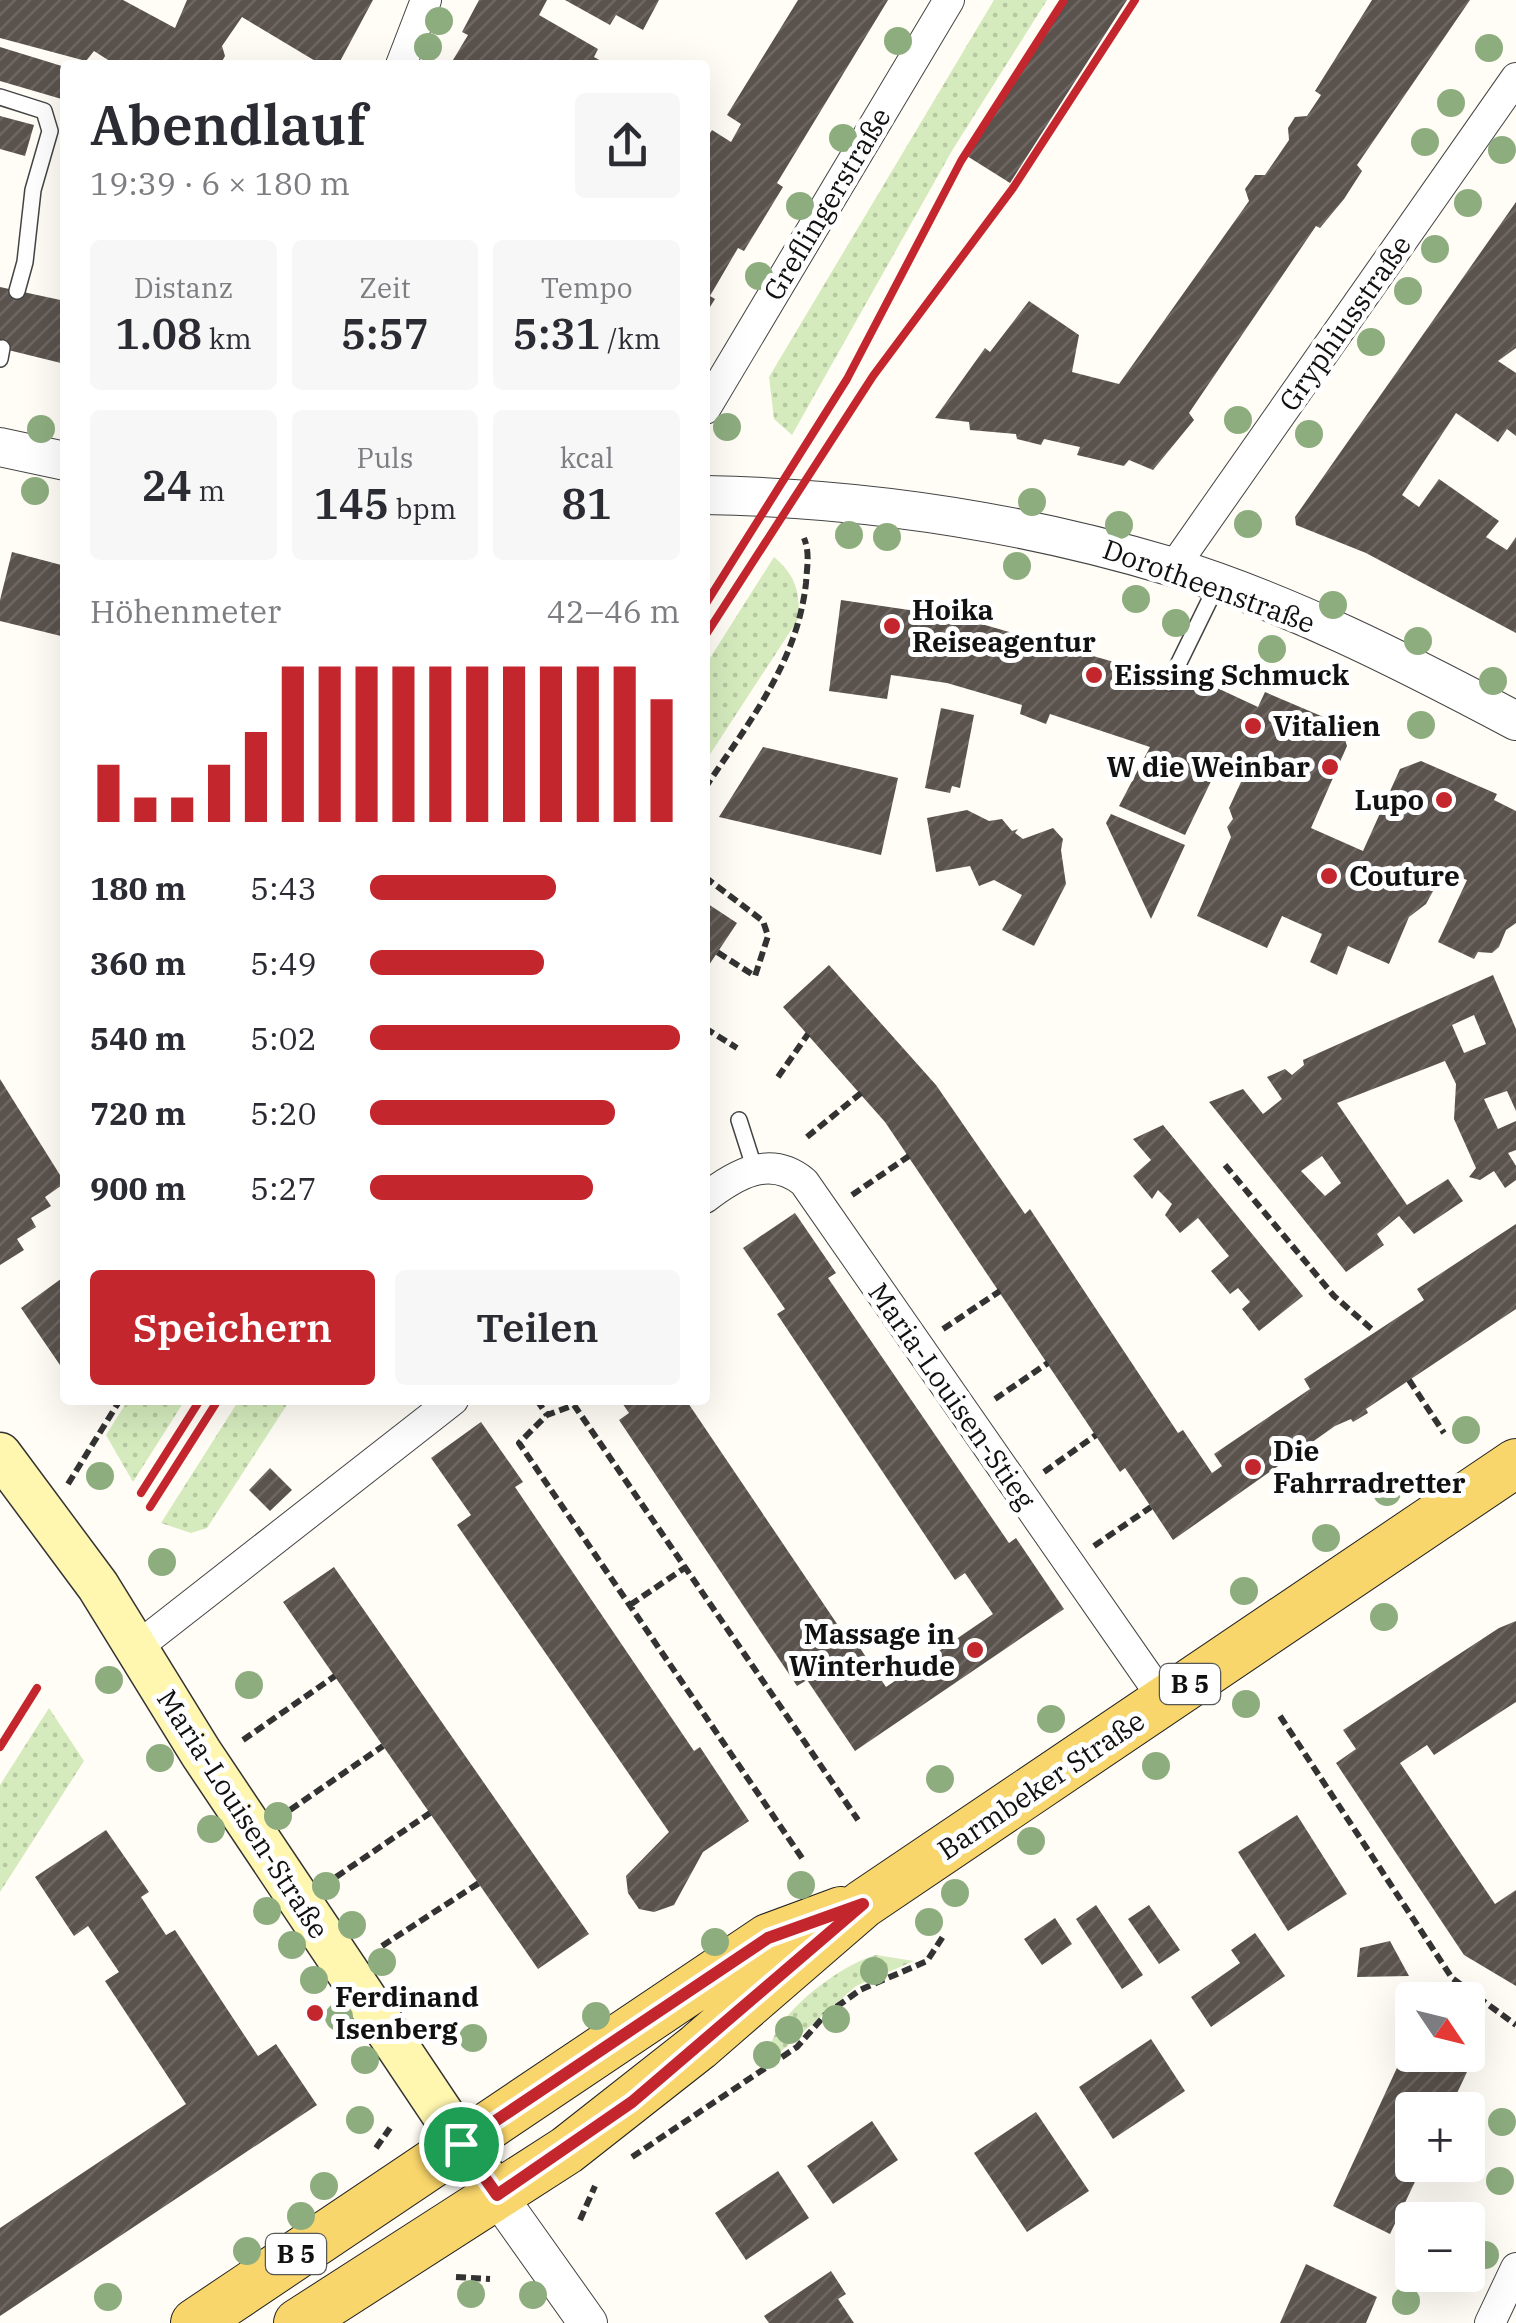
<!DOCTYPE html>
<html lang="de">
<head>
<meta charset="utf-8">
<style>
  :root { --surface:#fff; --page:#f7f7f7; --text:#2b2b33; --muted:#7c7c81; --accent:#c4262e }
  body { margin:0; font-family:"IBM Plex Serif",serif; background:var(--page); color:var(--text); height:100vh; display:flex; flex-direction:column; font-size:38px; white-space:nowrap }
  * { box-sizing:border-box; margin:0 }
  p { font-size:32px; color:var(--muted) }
  .icon { flex:none; width:55px; height:55px; fill:none; stroke:currentColor; stroke-width:2; stroke-linecap:round; stroke-linejoin:round }
  .map { position:relative; flex:1; overflow:hidden }
  .details { position:absolute; left:60px; top:60px; width:650px; height:1345px; display:flex; flex-direction:column; background:var(--surface); border-radius:10px; box-shadow:0 10px 40px #0002 }
  .details>* { flex:none }
  .needle { width:65px; rotate:125deg }
  .controls { position:absolute; left:1395px; top:1982px; display:grid; gap:20px }
  .controls a { display:grid; place-items:center; width:90px; height:90px; border-radius:10px; background:var(--surface); box-shadow:0 10px 40px #0002; font-size:50px }
  .pin { position:absolute; display:grid; place-items:center; width:85px; height:85px; color:#fff; margin:-42px; border:5px solid #fff; border-radius:50%; box-shadow:0 2px 10px #0007 }
  .round { display:grid; place-items:center; flex:none; width:105px; height:105px; border-radius:10px; background:var(--page) }
  .head { display:flex; align-items:center; justify-content:space-between; height:170px; padding:0 30px }
  h1 { font-size:55px; font-weight:600; line-height:75px }
  .stats { display:grid; grid-template-columns:repeat(3,1fr); gap:15px; height:170px; padding:10px 30px }
  .stats div { display:grid; align-content:center; border-radius:10px; background:var(--page); text-align:center }
  .stats b { font-size:42px; font-weight:600 }
  .stats small { font-size:28px; font-weight:400 }
  .stats p { font-size:28px }
  .chart { height:280px; padding:20px 30px }
  .chart p { display:flex; justify-content:space-between }
  .chart svg { width:100%; height:180px; margin-top:10px; stroke:var(--accent); stroke-width:6 }
  .button { display:flex; gap:20px; margin-top:auto; padding:20px 30px }
  .button a { flex:1; height:115px; border-radius:10px; background:var(--accent); color:#fff; font-size:40px; font-weight:600; line-height:115px; text-align:center }
  .button a+a { background:var(--page); color:var(--text) }
  ul { padding:0 30px; list-style:none; font-size:32px }
  li { display:grid; grid-template-columns:160px 120px 1fr; align-items:center; height:75px }
  li i { height:25px; border-radius:12px; background:var(--accent) }
  .map>svg:first-child { display:block }
  .grass { fill:url(#grass-dots) }
  .building { fill:url(#building-hatch); fill-rule:evenodd }
  .lines { fill:none; stroke-linecap:round; stroke-linejoin:round }
  .service-casing { stroke:#444; stroke-width:18 }
  .minor-casing { stroke:#444; stroke-width:32 }
  .tertiary-casing { stroke:#444; stroke-width:40 }
  .secondary-casing { stroke:#333; stroke-width:45 }
  .primary-casing { stroke:#222; stroke-width:50 }
  .path { stroke:#333; stroke-width:6; stroke-dasharray:10 5; stroke-linecap:butt }
  .service { stroke:#fff; stroke-width:15 }
  .minor { stroke:#fff; stroke-width:30 }
  .tertiary { stroke:#fff; stroke-width:38 }
  .secondary { stroke:#fff6b0; stroke-width:42 }
  .primary { stroke:#f9d66b; stroke-width:48 }
  .rail { stroke:#c4262e; stroke-width:8 }
  .tree { fill:#8dad7f }
  .route-casing { stroke:#fff; stroke-width:20 }
  .route { stroke:#c4262e; stroke-width:12 }
  .poi-dot { fill:#c4262e; stroke:#fff; stroke-width:4 }
  .labels { text-anchor:middle; stroke-width:10; stroke-linejoin:round; paint-order:stroke }
  .shield { fill:#fff; stroke:#585858; stroke-width:2.5 }
  .shield-label { font-size:25px; font-weight:bold; fill:#111 }
  .street-label { font-size:28px; fill:#111; stroke:#fff }
  .poi-label { font-size:28px; font-weight:bold; fill:#111; stroke:#fff; text-anchor:start }
</style>
</head>
<body>
<div class="map">
<svg width="1516" height="2323" viewBox="0 0 1516 2323">
  <defs>
    <pattern id="grass-dots" width="8" height="8" patternUnits="userSpaceOnUse" patternTransform="scale(2.5)"><rect width="8" height="8" fill="#d5ebbd"/><path d="M2 2h.1M6 6h.1" fill="none" stroke="#b6c8a1" stroke-width="1.8" stroke-linecap="round"/></pattern>
    <pattern id="building-hatch" width="6" height="6" patternUnits="userSpaceOnUse" patternTransform="scale(2.5)"><rect width="6" height="6" fill="#5a524d"/><path d="M-1 1l2-2M0 6l6-6M5 7l2-2" fill="none" stroke="#6d6662"/></pattern>
  </defs>
  <rect width="100%" height="100%" fill="#fffdf5"/>
  <path class="grass" d="M994,0H1047L953,149L792,435L774,419L769,377Z
    M774,557C796,576 799,590 799,618L705,762V666Z
    M128,1400H185L133,1482L106,1435Z
    M239,1400H290L207,1528L191,1533L161,1523Z
    M49,1708L84,1761L0,1892V1785Z
    M876,1955L914,1961L856,1986L769,2062C762,2021 841,1964 876,1955Z"/>
  <path class="building" d="M0,0H123L175,28L187,0H373L338,65H322L242,17L222,46L225,56L220,65H116L94,51L86,61L0,38Z
    M479,0H547L539,15L598,49L594,57L608,65H450L468,35L462,32Z
    M565,0H659L643,30L616,15L610,25Z
    M798,0H888L777,183L783,187L744,251L738,248L710,296L715,299L705,315V141L712,130L731,142L741,124L727,115Z
    M1066,0H1127L1010,183L967,156Z
    M1372,0H1470L1357,165L1362,171L1344,199L1320,228L1316,226L1189,413L1194,420L1153,470L1129,460L1124,466L1077,455L1080,447L1044,439L1041,445L1017,439L1016,434L970,430L969,422L935,418L985,348L990,352L1029,301L1079,335L1072,372L1119,384L1249,201L1245,189L1255,175H1265L1289,140L1288,128L1295,117L1307,116L1321,95L1315,91Z
    M0,47L65,67V100L0,81Z
    M0,116L34,125L25,156L0,149Z
    M1516,202V348L1498,361L1516,373V436L1507,429L1498,442L1456,413L1402,495L1419,507L1439,479L1499,521L1486,537L1507,550L1516,537V633L1366,553L1296,525L1295,517Z
    M0,287L65,301V364L0,348Z
    M12,552L65,566V637L0,621V600Z
    M841,600L957,617L1149,672V677L1180,687L1185,673L1258,707L1265,692L1340,724L1347,746L1311,828L1363,851L1400,769L1421,761L1497,794L1494,800L1516,811V923L1506,930L1499,947L1492,953L1478,952L1474,959L1438,942L1467,880L1444,871L1426,904L1409,917L1389,964L1348,946L1337,975L1310,962L1322,934L1282,916L1267,948L1197,916L1231,837L1227,827L1233,819L1229,808L1241,782L1216,771L1185,835L1119,806L1150,747L1050,714L1046,724L1020,714L1022,705L947,683L891,675L887,699L829,691Z
    M941,708L974,715L960,788L952,786L950,793L925,788Z
    M763,747L898,778L881,855L719,817Z
    M967,810L989,821L1002,819L1012,831L1018,829L1015,833L1023,839L1053,828L1063,839L1061,850L1066,884L1034,946L1002,930L1022,895L994,880L979,886L970,866L936,872L927,818Z
    M1111,814L1185,845L1151,919L1106,823Z
    M705,902L737,923L705,971Z
    M829,965L936,1085L1025,1214L1030,1209L1178,1433L1183,1430L1212,1473L1222,1466L1214,1454L1310,1389L1304,1379L1424,1300L1417,1289L1516,1224V1309L1366,1409L1368,1413L1353,1422L1351,1419L1335,1426L1173,1540L1125,1468L1120,1472L885,1122L783,1007Z
    M1493,975L1516,1029V1111L1507,1091L1484,1099L1498,1129L1516,1121V1150L1508,1153L1516,1166V1180L1505,1188L1494,1171L1480,1180L1469,1177L1476,1168L1454,1119L1456,1084L1445,1061L1337,1103L1407,1205L1448,1179L1463,1201L1414,1234L1399,1216L1377,1234L1384,1245L1346,1272L1209,1102L1243,1089L1263,1114L1282,1099L1267,1077L1285,1069L1292,1075L1304,1065L1303,1060ZM1474,1015L1486,1044L1464,1053L1452,1025ZM1322,1156L1341,1183L1325,1196L1301,1171Z
    M0,1079L65,1183L45,1197L51,1206L31,1218L36,1227L17,1239L24,1250L0,1265Z
    M1163,1125L1303,1296L1259,1331L1242,1309L1250,1302L1238,1288L1230,1294L1211,1271L1229,1256L1198,1218L1180,1233L1165,1215L1172,1204L1158,1190L1152,1199L1133,1176L1151,1160L1133,1139Z
    M795,1213L836,1273L828,1278L1009,1543L1016,1538L1064,1609L855,1751L807,1680L797,1686L619,1420L629,1413L620,1400H686L854,1649L858,1645L886,1687L993,1614L965,1573L955,1580L777,1314L785,1309L743,1248Z
    M65,1276V1366L62,1368L21,1308Z
    M481,1422L523,1482L515,1487L694,1751L700,1747L749,1821L703,1852L674,1905L654,1912L639,1909L628,1893L626,1876L669,1832L457,1525L471,1515L431,1458Z
    M270,1468L292,1490L270,1511L249,1490Z
    M334,1567L589,1934L538,1969L283,1602Z
    M1516,1621V1702L1434,1755L1427,1745L1400,1763L1495,1904L1516,1890V1986L1464,1955L1336,1763L1356,1749L1343,1730L1499,1628Z
    M1297,1815L1347,1894L1288,1931L1238,1852Z
    M106,1830L149,1892L141,1897L166,1935L175,1930L258,2056L276,2044L317,2105L0,2316V2228L186,2104L105,1981L119,1972L88,1926L74,1936L35,1877Z
    M1096,1905L1143,1975L1122,1989L1076,1919Z
    M1149,1905L1180,1950L1159,1964L1128,1919Z
    M1055,1918L1072,1944L1042,1965L1024,1939Z
    M1255,1933L1285,1976L1211,2027L1191,1997L1240,1963L1231,1950Z
    M1390,1941L1409,1976L1357,1977L1360,1948Z
    M1151,2039L1185,2091L1113,2139L1079,2087Z
    M1408,2044L1412,2055H1431L1467,2072L1449,2110H1412V2165H1423L1390,2234L1333,2206Z
    M1036,2112L1089,2191L1027,2232L974,2153Z
    M872,2121L898,2160L833,2204L807,2166Z
    M778,2171L809,2218L746,2260L715,2213Z
    M1306,2264L1377,2297L1366,2323H1280Z
    M831,2271L846,2294L838,2299L854,2323H769L764,2316Z"/>
  <g class="lines">
    <g class="service-casing">
      <path id="service" d="M0,97L44,111L50,131L33,190L25,262L17,291
        M0,359L2,348
        M1169,683L1217,585
        M739,1120L755,1170"/>
    </g>
    <g class="minor-casing">
      <path id="minor" d="M401,65L426,0
        M705,409L949,0
        M1173,568L1516,78
        M705,1198C736,1174 770,1154 804,1182L1165,1701
        M136,1648L453,1400
        M1490,2323L1516,2268"/>
    </g>
    <g class="tertiary-casing">
      <path id="tertiary" d="M0,447L65,461
        M705,495C861,498 1019,521 1169,566C1289,603 1405,662 1516,721
        M497,2195L588,2323"/>
    </g>
    <g class="secondary-casing">
      <path id="secondary" d="M0,1454L98,1586L201,1753L497,2195"/>
    </g>
    <g class="primary-casing">
      <path id="primary" d="M195,2323L768,1938L841,1911
        M298,2323L567,2150L698,2047L863,1904L1516,1463"/>
    </g>
    <path class="path" d="M705,788C749,722 797,663 806,583C807,566 810,553 804,538
      M705,877L763,921L768,936L755,976L717,952
      M705,1028L737,1048
      M778,1077L808,1034
      M807,1137L861,1093
      M1225,1165L1334,1296L1375,1332
      M852,1195L909,1156
      M943,1329L1000,1291
      M1409,1380L1444,1433
      M995,1399L1048,1363
      M537,1400L547,1415
      M1044,1472L1096,1435
      M68,1484L120,1400
      M1094,1546L1151,1507
      M630,1605L686,1567
      M1280,1716L1452,1978L1516,2025
      M243,1740L335,1676
      M290,1810L383,1746
      M802,1858L519,1443L547,1415L574,1405L858,1820
      M336,1877L430,1813
      M382,1946L479,1883
      M376,2148L390,2128
      M632,2157L797,2047L825,2015L860,1990L927,1961L944,1935
      M580,2220L595,2186
      M456,2277L490,2279"/>
    <use href="#service" class="service"/>
    <use href="#minor" class="minor"/>
    <use href="#tertiary" class="tertiary"/>
    <use href="#secondary" class="secondary"/>
    <use href="#primary" class="primary"/>
    <path class="rail" d="M705,605L847,379L961,161L1064,0
      M705,636L873,376L1013,188L1135,0
      M141,1493L200,1400
      M150,1507L218,1400
      M0,1747L37,1688"/>
  </g>
  <g class="tree">
    <circle cx="439" cy="21" r="14"/>
    <circle cx="898" cy="41" r="14"/>
    <circle cx="428" cy="47" r="14"/>
    <circle cx="1489" cy="48" r="14"/>
    <circle cx="1451" cy="103" r="14"/>
    <circle cx="843" cy="138" r="14"/>
    <circle cx="1425" cy="142" r="14"/>
    <circle cx="1502" cy="150" r="14"/>
    <circle cx="1468" cy="203" r="14"/>
    <circle cx="800" cy="206" r="14"/>
    <circle cx="1435" cy="249" r="14"/>
    <circle cx="759" cy="276" r="14"/>
    <circle cx="1408" cy="291" r="14"/>
    <circle cx="1371" cy="342" r="14"/>
    <circle cx="1238" cy="420" r="14"/>
    <circle cx="727" cy="427" r="14"/>
    <circle cx="41" cy="429" r="14"/>
    <circle cx="1309" cy="434" r="14"/>
    <circle cx="35" cy="491" r="14"/>
    <circle cx="1032" cy="502" r="14"/>
    <circle cx="1248" cy="524" r="14"/>
    <circle cx="1119" cy="525" r="14"/>
    <circle cx="849" cy="535" r="14"/>
    <circle cx="887" cy="537" r="14"/>
    <circle cx="1017" cy="566" r="14"/>
    <circle cx="1136" cy="599" r="14"/>
    <circle cx="1333" cy="605" r="14"/>
    <circle cx="1176" cy="623" r="14"/>
    <circle cx="1418" cy="641" r="14"/>
    <circle cx="1272" cy="649" r="14"/>
    <circle cx="1493" cy="681" r="14"/>
    <circle cx="1421" cy="725" r="14"/>
    <circle cx="1466" cy="1430" r="14"/>
    <circle cx="100" cy="1476" r="14"/>
    <circle cx="1387" cy="1492" r="14"/>
    <circle cx="1326" cy="1538" r="14"/>
    <circle cx="162" cy="1562" r="14"/>
    <circle cx="1244" cy="1591" r="14"/>
    <circle cx="1384" cy="1617" r="14"/>
    <circle cx="109" cy="1680" r="14"/>
    <circle cx="249" cy="1685" r="14"/>
    <circle cx="1246" cy="1704" r="14"/>
    <circle cx="1051" cy="1719" r="14"/>
    <circle cx="160" cy="1758" r="14"/>
    <circle cx="1156" cy="1766" r="14"/>
    <circle cx="940" cy="1779" r="14"/>
    <circle cx="278" cy="1816" r="14"/>
    <circle cx="211" cy="1829" r="14"/>
    <circle cx="1031" cy="1841" r="14"/>
    <circle cx="801" cy="1885" r="14"/>
    <circle cx="326" cy="1886" r="14"/>
    <circle cx="955" cy="1893" r="14"/>
    <circle cx="267" cy="1911" r="14"/>
    <circle cx="929" cy="1922" r="14"/>
    <circle cx="352" cy="1925" r="14"/>
    <circle cx="715" cy="1942" r="14"/>
    <circle cx="292" cy="1945" r="14"/>
    <circle cx="382" cy="1962" r="14"/>
    <circle cx="874" cy="1971" r="14"/>
    <circle cx="314" cy="1980" r="14"/>
    <circle cx="400" cy="1996" r="14"/>
    <circle cx="596" cy="2016" r="14"/>
    <circle cx="339" cy="2017" r="14"/>
    <circle cx="836" cy="2019" r="14"/>
    <circle cx="789" cy="2030" r="14"/>
    <circle cx="473" cy="2038" r="14"/>
    <circle cx="767" cy="2055" r="14"/>
    <circle cx="365" cy="2060" r="14"/>
    <circle cx="360" cy="2120" r="14"/>
    <circle cx="1502" cy="2122" r="14"/>
    <circle cx="1500" cy="2181" r="14"/>
    <circle cx="324" cy="2186" r="14"/>
    <circle cx="301" cy="2216" r="14"/>
    <circle cx="247" cy="2251" r="14"/>
    <circle cx="1485" cy="2255" r="14"/>
    <circle cx="471" cy="2294" r="14"/>
    <circle cx="533" cy="2295" r="14"/>
    <circle cx="108" cy="2297" r="14"/>
    <circle cx="1406" cy="2301" r="14"/>
  </g>
  <g class="lines">
    <g class="route-casing">
      <path id="route" d="M863,1904L632,2102L497,2195L461,2144L768,1938Z"/>
    </g>
    <use href="#route" class="route"/>
  </g>
  <g class="poi-dot">
    <circle cx="892" cy="626" r="10"/>
    <circle cx="1094" cy="675" r="10"/>
    <circle cx="1253" cy="726" r="10"/>
    <circle cx="1330" cy="767" r="10"/>
    <circle cx="1444" cy="800" r="10"/>
    <circle cx="1329" cy="876" r="10"/>
    <circle cx="1253" cy="1467" r="10"/>
    <circle cx="975" cy="1650" r="10"/>
    <circle cx="315" cy="2013" r="10"/>
  </g>
  <g class="labels">
    <g class="shield">
      <rect x="1160" y="1664" width="60" height="40" rx="8"/>
      <rect x="266" y="2234" width="60" height="40" rx="8"/>
    </g>
    <g class="shield-label">
      <text x="1190" y="1693">B 5</text>
      <text x="296" y="2263">B 5</text>
    </g>
    <g class="street-label">
      <text transform="translate(827 204) rotate(-59)" y="10">Greflingerstraße</text>
      <text transform="translate(1345 323) rotate(-55)" y="10">Gryphiusstraße</text>
      <text transform="translate(1209 586) rotate(20)" y="10">Dorotheenstraße</text>
      <text transform="translate(952 1396) rotate(55)" y="10">Maria-Louisen-Stieg</text>
      <text transform="translate(1041 1785) rotate(-34)" y="10">Barmbeker Straße</text>
      <text transform="translate(243 1814) rotate(57)" y="10">Maria-Louisen-Straße</text>
    </g>
    <g class="poi-label">
      <text x="912" y="620">Hoika<tspan x="912" dy="32">Reiseagentur</tspan></text>
      <text x="1114" y="685">Eissing Schmuck</text>
      <text x="1273" y="736">Vitalien</text>
      <text x="1310" y="777" text-anchor="end">W die Weinbar</text>
      <text x="1424" y="810" text-anchor="end">Lupo</text>
      <text x="1349" y="886">Couture</text>
      <text x="1273" y="1461">Die<tspan x="1273" dy="32">Fahrradretter</tspan></text>
      <text x="955" y="1644" text-anchor="end">Massage in<tspan x="955" dy="32">Winterhude</tspan></text>
      <text x="335" y="2007">Ferdinand<tspan x="335" dy="32">Isenberg</tspan></text>
    </g>
  </g>
</svg>
<div class="controls">
<a><svg class="needle" viewBox="-14 -14 28 28"><path d="M0-13l5 13h-10z" fill="#e53935"/><path d="M0 13l5-13h-10z" fill="#7c7c81"/></svg></a>
<a>+</a>
<a>−</a>
</div>
<div class="pin" style="left:461px;top:2144px;background:#1e9e55"><svg class="icon" aria-label="arrive" viewBox="0 0 24 24"><path d="M6 21V4h12l-3 4 3 4H6"/></svg></div>
<section class="details">
<div class="head"><div><h1>Abendlauf</h1><p>19:39 · 6 × 180 m</p></div><a class="round"><svg class="icon" aria-label="share" viewBox="0 0 24 24"><path d="M12 15V3M7 8l5-5 5 5M5 13v7h14v-7"/></svg></a></div>
<div class="stats">
<div><p>Distanz</p><b>1.08<small> km</small></b></div>
<div><p>Zeit</p><b>5:57</b></div>
<div><p>Tempo</p><b>5:31<small> /km</small></b></div>
</div>
<div class="stats">
<div><b>24<small> m</small></b></div>
<div><p>Puls</p><b>145<small> bpm</small></b></div>
<div><p>kcal</p><b>81</b></div>
</div>
<div class="chart"><p><span>Höhenmeter</span>42–46 m</p>
<svg viewBox="0 0 160 44" preserveAspectRatio="none"><path d="M5 44V30M15 44V38M25 44V38M35 44V30M45 44V22M55 44V6M65 44V6M75 44V6M85 44V6M95 44V6M105 44V6M115 44V6M125 44V6M135 44V6M145 44V6M155 44V14"/></svg>
</div>
<ul>
<li><b>180 m</b>5:43<i style="width:60%"></i></li>
<li><b>360 m</b>5:49<i style="width:56%"></i></li>
<li><b>540 m</b>5:02<i style="width:100%"></i></li>
<li><b>720 m</b>5:20<i style="width:79%"></i></li>
<li><b>900 m</b>5:27<i style="width:72%"></i></li>
</ul>
<div class="button"><a>Speichern</a><a>Teilen</a></div>
</section>
</div>
</body>
</html>
